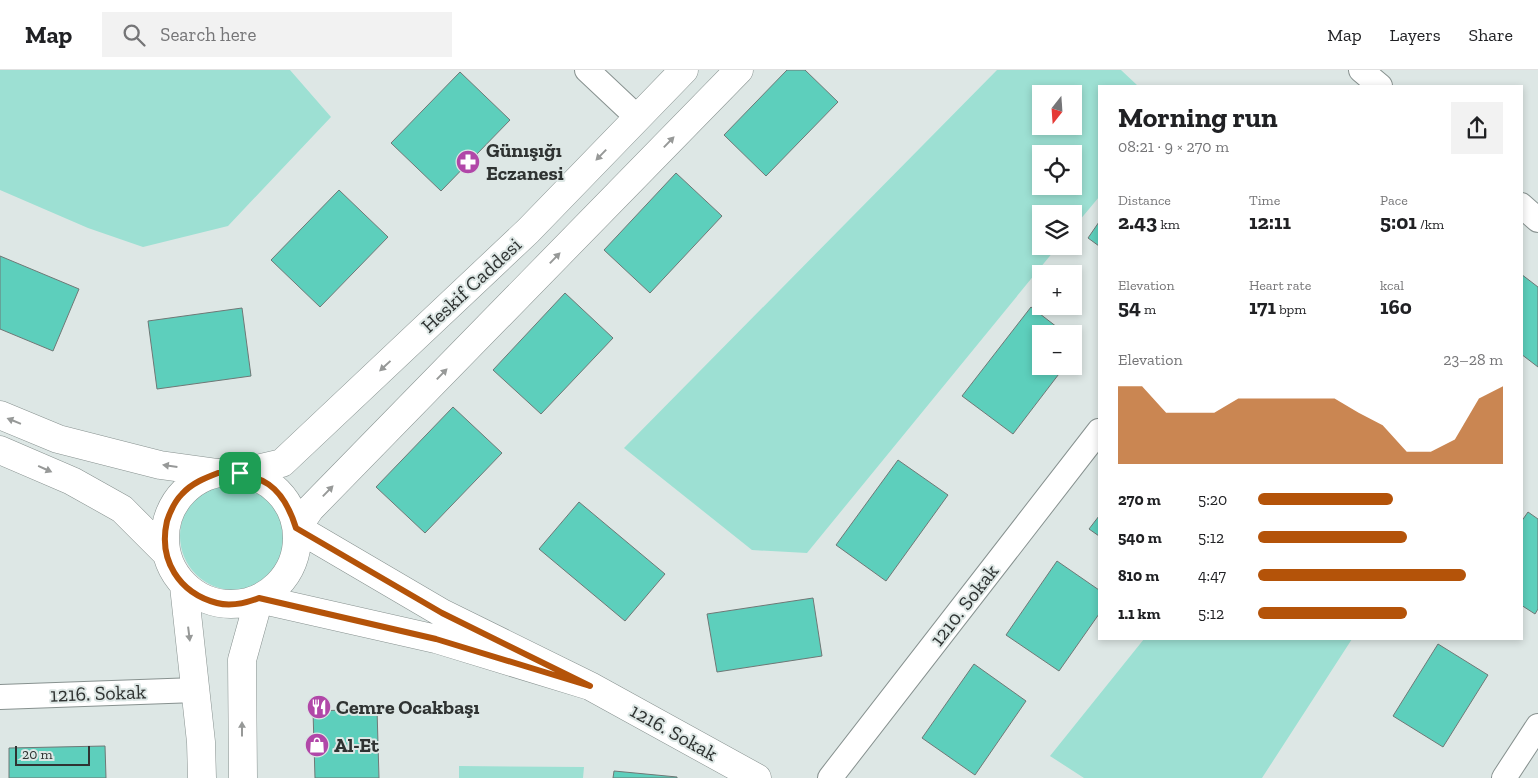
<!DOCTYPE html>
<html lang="en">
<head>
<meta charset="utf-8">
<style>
  :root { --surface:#fff; --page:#f2f2f2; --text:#202124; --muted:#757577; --line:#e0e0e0; --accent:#b45309 }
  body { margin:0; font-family:"Zilla Slab",serif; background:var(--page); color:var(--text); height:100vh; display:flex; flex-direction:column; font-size:19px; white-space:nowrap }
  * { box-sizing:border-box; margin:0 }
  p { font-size:16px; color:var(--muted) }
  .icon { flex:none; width:28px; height:28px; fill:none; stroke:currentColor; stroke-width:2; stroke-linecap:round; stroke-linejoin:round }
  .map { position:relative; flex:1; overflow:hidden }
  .side { position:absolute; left:1098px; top:15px; width:425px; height:555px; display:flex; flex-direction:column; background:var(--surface); border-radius:0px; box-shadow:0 2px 8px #0003 }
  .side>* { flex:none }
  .needle { width:32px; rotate:197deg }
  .controls { position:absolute; left:1032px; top:15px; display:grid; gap:10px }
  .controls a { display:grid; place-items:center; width:50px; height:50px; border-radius:0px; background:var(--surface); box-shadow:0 2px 8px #0003; font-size:25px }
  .scale { position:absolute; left:15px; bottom:12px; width:75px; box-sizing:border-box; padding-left:5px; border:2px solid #2f3332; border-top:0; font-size:14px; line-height:18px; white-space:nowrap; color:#2f3332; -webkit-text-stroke:4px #dde7e5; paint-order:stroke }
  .pin { position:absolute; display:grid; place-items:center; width:42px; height:42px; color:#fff; margin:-21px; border-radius:10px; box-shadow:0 2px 8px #0006 }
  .round { display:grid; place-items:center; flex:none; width:52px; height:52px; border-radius:0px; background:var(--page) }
  .head { display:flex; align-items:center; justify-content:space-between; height:85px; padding:0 20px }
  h1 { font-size:28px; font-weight:700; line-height:38px }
  .figures { display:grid; grid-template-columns:repeat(3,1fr); gap:8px; height:85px; padding:5px 20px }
  .figures div { display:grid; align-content:center }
  .figures b { font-size:21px; font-weight:700 }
  .figures small { font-size:14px; font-weight:400 }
  .figures p { font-size:14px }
  .chart { height:140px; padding:10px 20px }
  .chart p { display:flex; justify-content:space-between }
  .chart svg { width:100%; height:90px; margin-top:5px; fill:var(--accent); opacity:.7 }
  ul { padding:0 20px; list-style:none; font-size:16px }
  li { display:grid; grid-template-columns:80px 60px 1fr; align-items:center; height:38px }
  li i { height:12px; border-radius:6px; background:var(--accent) }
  header { display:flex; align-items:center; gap:30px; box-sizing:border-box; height:70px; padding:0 25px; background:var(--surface); border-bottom:1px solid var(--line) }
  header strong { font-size:24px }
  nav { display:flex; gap:28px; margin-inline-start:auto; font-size:18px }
  .search { width:350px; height:45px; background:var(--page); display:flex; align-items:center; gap:12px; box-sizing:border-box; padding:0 18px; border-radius:0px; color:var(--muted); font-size:19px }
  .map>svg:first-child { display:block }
  .green { fill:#9de0d3; fill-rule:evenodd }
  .building { fill:#5dcfbc; stroke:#6f7876 }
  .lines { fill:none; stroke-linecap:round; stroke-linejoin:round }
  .street-casing { stroke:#87918f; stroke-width:26 }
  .secondary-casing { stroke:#87918f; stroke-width:29 }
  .street { stroke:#fff; stroke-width:24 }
  .secondary { stroke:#fff; stroke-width:28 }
  .oneway { fill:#979998 }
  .route-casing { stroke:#fff; stroke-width:10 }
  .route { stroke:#b45309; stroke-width:6 }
  .labels { text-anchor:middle; stroke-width:4; stroke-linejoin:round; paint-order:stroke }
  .poi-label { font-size:20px; font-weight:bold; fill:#2f3332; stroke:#dde7e5; text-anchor:start }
  .street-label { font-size:20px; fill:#2f3332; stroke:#dde7e5 }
</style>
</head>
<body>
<header>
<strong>Map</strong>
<div class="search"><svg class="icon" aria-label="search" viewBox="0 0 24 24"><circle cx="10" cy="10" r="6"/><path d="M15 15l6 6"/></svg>Search here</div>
<nav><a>Map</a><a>Layers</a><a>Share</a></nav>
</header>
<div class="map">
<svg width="1538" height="708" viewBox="0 0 1538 708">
  <rect width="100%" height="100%" fill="#dde7e5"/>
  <path class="green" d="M0,0H290L331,47L228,156L143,177L88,158L0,120Z
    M997,0H1121L1138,16H1099V127L1074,157V144H1041V176H1058L807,483L752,480L624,378ZM1041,24H1074V56H1041ZM1041,84H1074V116H1041Z
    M180 466a54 54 0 1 1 108 0a54 54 0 1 1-108 0Z
    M1144,569H1352L1262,708H1084L1050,686Z
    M459,696L584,697L583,708H459Z"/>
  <path class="building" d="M787,0H805L838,32L766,106L724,65Z
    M460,2L510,50L441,121L391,73Z
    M676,103L722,146L650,223L604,180Z
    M339,120L388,167L320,237L271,190Z
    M1099,152V176L1088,168Z
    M0,186L79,219L53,281L0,259Z
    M1521,204L1538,217V297L1521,284Z
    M565,223L613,268L541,344L493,300Z
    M1031,237L1066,264H1041V296H1065L1013,364L962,326Z
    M242,238L251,306L157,319L148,251Z
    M1074,269L1081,275L1074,285Z
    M453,337L502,383L425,463L376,417Z
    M898,390L948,425L886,511L836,475Z
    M579,432L665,504L625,551L539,479Z
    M1528,442L1538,449V539L1535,544L1521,535V452Z
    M1099,446V466L1089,459Z
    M1057,491L1099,520V544L1059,601L1006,565Z
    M813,528L822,586L717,602L707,544Z
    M1438,574L1488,605L1443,677L1393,646Z
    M974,594L1026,631L975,705L922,668Z
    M377,639L379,708H315L313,641Z
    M105,676L106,708H9V678Z
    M614,701L677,707V708H613Z"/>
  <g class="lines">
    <g class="street-casing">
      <path id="street" d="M587,0L638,48
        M1361,0L1380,16
        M1521,135L1538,150
        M0,627L196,620
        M830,708L1099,361
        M1504,708L1538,656"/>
    </g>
    <g class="secondary-casing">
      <path id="secondary" d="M0,345L58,369L160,395L218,403
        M0,380L72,411L122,439L166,483
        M165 468a66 66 0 1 1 132 0a66 66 0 1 1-132 0Z
        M240,403L282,393L528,161L684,0
        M184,516L201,672L202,708
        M590,616L757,708
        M243,708L242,590L259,529L436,569L590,616L442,543L297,458L310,439L739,0"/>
    </g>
    <use href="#street" class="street"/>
    <use href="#secondary" class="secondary"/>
  </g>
  <defs><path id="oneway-solid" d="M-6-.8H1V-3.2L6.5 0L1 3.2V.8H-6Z" transform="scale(1.25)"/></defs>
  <g class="oneway">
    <use href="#oneway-solid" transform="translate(669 72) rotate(-46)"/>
    <use href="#oneway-solid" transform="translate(601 85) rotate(134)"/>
    <use href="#oneway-solid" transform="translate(555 188) rotate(-46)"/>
    <use href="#oneway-solid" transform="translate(385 296) rotate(137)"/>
    <use href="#oneway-solid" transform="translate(442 304) rotate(-46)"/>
    <use href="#oneway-solid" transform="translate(14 351) rotate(-158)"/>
    <use href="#oneway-solid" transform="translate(170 396) rotate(-172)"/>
    <use href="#oneway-solid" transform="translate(45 399) rotate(24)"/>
    <use href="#oneway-solid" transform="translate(328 421) rotate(-46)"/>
    <use href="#oneway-solid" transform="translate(189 564) rotate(83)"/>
    <use href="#oneway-solid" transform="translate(242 659) rotate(-90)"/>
  </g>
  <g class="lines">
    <g class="route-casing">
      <path id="route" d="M218,403C262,402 283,416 296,458L442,543L590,616L436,569L259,528C246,533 232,537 217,533C179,523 158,490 167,451C170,442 175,431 182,424C192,413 205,408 218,403Z"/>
    </g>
    <use href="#route" class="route"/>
  </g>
  <defs>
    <g id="pharmacy-disc" transform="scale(1.25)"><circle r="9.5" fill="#b147a8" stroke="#dde7e5"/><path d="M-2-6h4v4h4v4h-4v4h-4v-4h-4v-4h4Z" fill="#fff"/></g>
    <g id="restaurant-disc" transform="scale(1.25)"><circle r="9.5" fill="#b147a8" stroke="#dde7e5"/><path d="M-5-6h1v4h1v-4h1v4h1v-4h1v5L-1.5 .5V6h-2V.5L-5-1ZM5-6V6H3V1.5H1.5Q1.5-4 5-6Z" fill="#fff"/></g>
    <g id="shop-disc" transform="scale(1.25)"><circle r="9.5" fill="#b147a8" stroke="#dde7e5"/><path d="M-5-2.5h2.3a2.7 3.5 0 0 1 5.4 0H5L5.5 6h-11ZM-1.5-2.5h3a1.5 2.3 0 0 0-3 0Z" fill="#fff"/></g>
  </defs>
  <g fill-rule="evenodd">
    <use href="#pharmacy-disc" x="468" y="92"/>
    <use href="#restaurant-disc" x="319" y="637"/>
    <use href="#shop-disc" x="317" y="675"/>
  </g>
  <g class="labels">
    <g class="poi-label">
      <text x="486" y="87">Günışığı<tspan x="486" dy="23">Eczanesi</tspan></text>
      <text x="336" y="644">Cemre Ocakbaşı</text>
      <text x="334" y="682">Al-Et</text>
    </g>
    <g class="street-label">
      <text transform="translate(471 215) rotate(-43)" y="7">Heskif Caddesi</text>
      <text transform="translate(964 535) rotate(-52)" y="7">1210. Sokak</text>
      <text transform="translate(98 623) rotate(-2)" y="7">1216. Sokak</text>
      <text transform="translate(674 662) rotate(29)" y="7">1216. Sokak</text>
    </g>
  </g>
</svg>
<div class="controls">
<a><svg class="needle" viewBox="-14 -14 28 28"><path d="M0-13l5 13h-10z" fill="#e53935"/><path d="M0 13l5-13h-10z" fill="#757577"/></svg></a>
<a><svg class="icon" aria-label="locate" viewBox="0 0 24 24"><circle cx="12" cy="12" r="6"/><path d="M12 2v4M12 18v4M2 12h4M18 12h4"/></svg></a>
<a><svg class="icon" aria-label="layers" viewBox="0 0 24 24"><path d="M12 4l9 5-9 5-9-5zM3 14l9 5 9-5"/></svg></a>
<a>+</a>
<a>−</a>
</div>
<div class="scale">20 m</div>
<div class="pin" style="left:240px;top:403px;background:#1e9e55"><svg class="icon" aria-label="arrive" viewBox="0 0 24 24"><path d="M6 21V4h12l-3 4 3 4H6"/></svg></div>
<section class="side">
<div class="head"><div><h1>Morning run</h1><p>08:21 · 9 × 270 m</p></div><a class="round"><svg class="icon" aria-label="share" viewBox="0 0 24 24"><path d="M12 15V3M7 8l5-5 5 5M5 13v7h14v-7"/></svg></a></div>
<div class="figures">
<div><p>Distance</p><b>2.43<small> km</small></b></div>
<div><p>Time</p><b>12:11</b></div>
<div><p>Pace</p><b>5:01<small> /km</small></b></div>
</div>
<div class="figures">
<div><p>Elevation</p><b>54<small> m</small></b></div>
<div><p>Heart rate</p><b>171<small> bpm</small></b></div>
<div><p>kcal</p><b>160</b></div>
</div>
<div class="chart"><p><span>Elevation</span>23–28 m</p>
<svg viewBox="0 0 160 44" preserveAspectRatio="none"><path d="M0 44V6L10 6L20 19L30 19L40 19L50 12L60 12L70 12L80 12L90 12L100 19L110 25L120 38L130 38L140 32L150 12L160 6V44z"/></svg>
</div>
<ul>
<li><b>270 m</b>5:20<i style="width:55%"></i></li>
<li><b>540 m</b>5:12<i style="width:61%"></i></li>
<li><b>810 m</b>4:47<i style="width:85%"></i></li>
<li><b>1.1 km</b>5:12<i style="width:61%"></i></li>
</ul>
</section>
</div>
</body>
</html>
